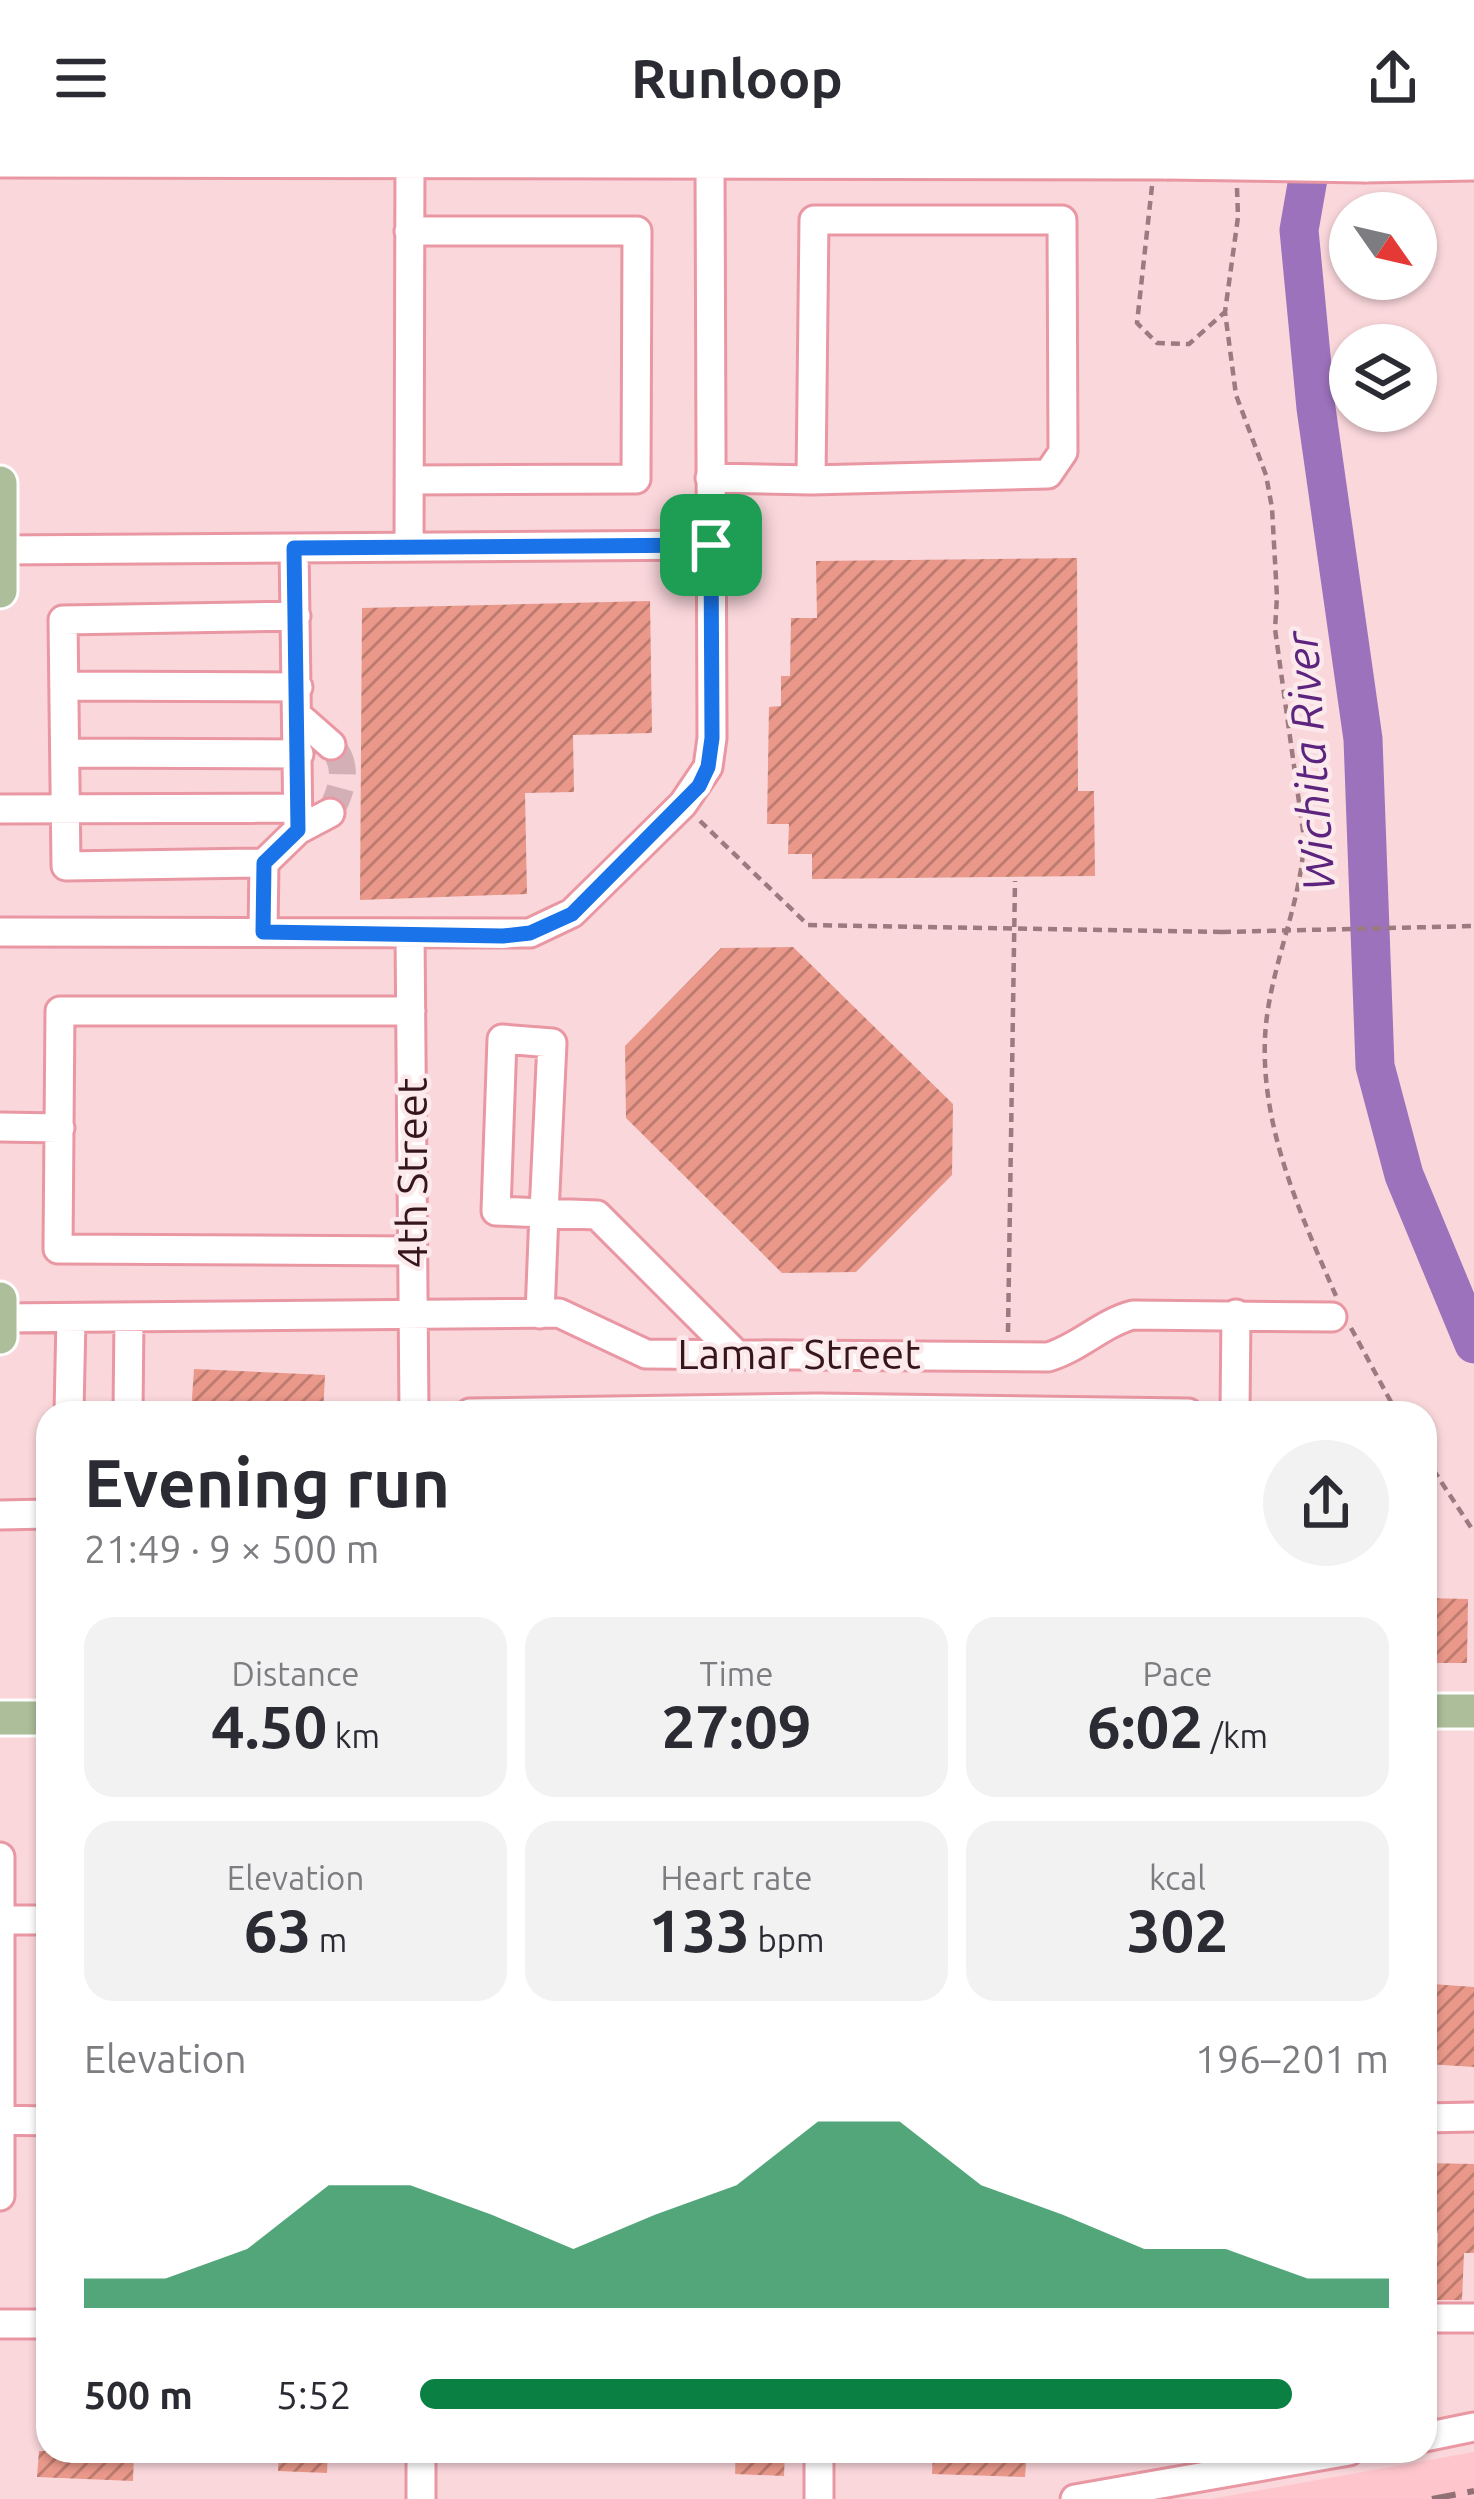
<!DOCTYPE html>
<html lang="en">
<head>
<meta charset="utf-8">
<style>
  :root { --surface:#fff; --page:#f2f2f3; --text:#2b2b33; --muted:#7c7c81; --accent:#0b8043 }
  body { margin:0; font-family:Ubuntu,sans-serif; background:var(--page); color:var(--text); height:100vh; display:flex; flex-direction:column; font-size:45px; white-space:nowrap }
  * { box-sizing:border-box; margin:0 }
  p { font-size:39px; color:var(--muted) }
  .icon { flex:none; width:66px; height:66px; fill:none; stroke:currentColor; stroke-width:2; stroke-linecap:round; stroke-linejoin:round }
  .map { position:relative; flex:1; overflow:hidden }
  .side { position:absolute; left:36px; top:1245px; width:1401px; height:1062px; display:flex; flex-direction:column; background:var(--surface); border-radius:36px; box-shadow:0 3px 9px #0004 }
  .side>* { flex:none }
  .needle { width:78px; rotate:124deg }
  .controls { position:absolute; left:1329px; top:36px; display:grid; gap:24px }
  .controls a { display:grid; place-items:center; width:108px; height:108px; border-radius:50%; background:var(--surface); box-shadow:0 3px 9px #0004; font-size:60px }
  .pin { position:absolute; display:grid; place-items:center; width:102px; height:102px; color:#fff; margin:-51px; border-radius:24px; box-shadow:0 6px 18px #0006 }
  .round { display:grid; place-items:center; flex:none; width:126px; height:126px; border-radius:63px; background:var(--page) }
  .headline { display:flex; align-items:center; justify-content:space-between; height:204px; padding:0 48px }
  h1 { font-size:66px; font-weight:700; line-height:90px }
  .stats { display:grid; grid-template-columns:repeat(3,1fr); gap:18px; height:204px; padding:12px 48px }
  .stats div { display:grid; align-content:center; border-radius:30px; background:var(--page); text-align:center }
  .stats b { font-size:60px; font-weight:700 }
  .stats small { font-size:33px; font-weight:400 }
  .stats p { font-size:33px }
  .chart { height:336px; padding:24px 48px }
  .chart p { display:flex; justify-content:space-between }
  .chart svg { width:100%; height:216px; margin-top:12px; fill:var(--accent); opacity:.7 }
  ul { padding:0 48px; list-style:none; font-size:39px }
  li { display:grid; grid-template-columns:192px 144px 1fr; align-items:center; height:90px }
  li i { height:30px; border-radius:15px; background:var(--accent) }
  header { display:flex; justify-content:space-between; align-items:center; height:156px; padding:0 48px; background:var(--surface); font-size:54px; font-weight:700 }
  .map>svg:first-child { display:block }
  .built { fill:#ffc5cd }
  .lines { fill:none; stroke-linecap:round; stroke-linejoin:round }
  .river { stroke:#9c72bc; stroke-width:39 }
  .building { fill:url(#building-hatch) }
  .minor-tunnel { stroke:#d3b0b5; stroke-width:27; stroke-dasharray:27 14; stroke-linecap:butt }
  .minor-casing { stroke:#e997a3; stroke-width:33 }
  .major-casing { stroke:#fff; stroke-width:39 }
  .path { stroke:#9c7a7f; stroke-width:4.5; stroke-dasharray:9 6; stroke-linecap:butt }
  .minor { stroke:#fff; stroke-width:27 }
  .major { stroke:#acbe9a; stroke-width:33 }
  .rail { stroke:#917075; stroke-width:6; stroke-dasharray:24 12; stroke-linecap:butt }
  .minor-bridge-casing { stroke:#e997a3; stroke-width:33; stroke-linecap:butt }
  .path-bridge { stroke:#9c7a7f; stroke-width:4.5; stroke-dasharray:9 6; stroke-linecap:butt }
  .minor-bridge { stroke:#fff; stroke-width:27 }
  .route-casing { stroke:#fff; stroke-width:24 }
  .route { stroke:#1a73e8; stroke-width:15 }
  .labels { text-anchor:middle; stroke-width:9; stroke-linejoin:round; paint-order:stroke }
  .street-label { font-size:42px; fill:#36161c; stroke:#fbe9eb }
  .water-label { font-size:45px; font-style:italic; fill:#5c247e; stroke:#fbe9eb }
</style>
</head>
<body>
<header><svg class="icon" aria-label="menu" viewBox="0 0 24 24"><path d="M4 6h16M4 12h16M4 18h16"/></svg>Runloop<svg class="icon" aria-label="share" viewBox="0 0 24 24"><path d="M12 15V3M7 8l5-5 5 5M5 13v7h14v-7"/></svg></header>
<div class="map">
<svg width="1474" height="2343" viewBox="0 0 1474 2343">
  <defs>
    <pattern id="building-hatch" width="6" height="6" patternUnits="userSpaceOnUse" patternTransform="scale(3)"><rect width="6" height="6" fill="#e9988a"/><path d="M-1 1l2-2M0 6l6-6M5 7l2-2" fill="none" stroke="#be7b70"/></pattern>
  </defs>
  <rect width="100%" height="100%" fill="#fad7db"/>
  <path class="built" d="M1474,2296V2343H1211Z"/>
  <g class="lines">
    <path class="river" d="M1312,0L1299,74L1316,252L1363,583L1375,910L1404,1019L1474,1188"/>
  </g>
  <path class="building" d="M1077,402L1078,635H1094L1095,720L812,723V698H788L789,668H767L769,551L781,550V520H790L791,462H817L816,405Z
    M650,445L652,577L573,579L574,636L525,637L527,738L360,744L362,452Z
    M793,791L953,948L952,1019L856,1116L782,1117L626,962L625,890L721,792Z
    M194,1213L325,1219L323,1257H191Z
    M1425,1442L1468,1443L1467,1507H1425Z
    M1432,1828L1474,1831V1911L1427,1908Z
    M1425,2007L1474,2008V2097H1464L1462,2144H1435L1438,2077H1425Z
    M39,2295H134L133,2325L37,2321Z
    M279,2295H328L327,2317L278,2315Z
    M736,2295H785L784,2320L735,2318Z
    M933,2295H1027L1025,2321L932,2318Z"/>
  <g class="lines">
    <path class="minor-tunnel" d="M330,657C342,634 350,610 331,589"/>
    <g class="minor-casing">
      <path id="minor" d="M0,7L1167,9
        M1365,12L1474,10
        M710,322L811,324L1048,318L1063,296L1062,64H814L811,324
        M409,324L636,323L637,75H409
        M409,391L410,0
        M0,394L711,389
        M64,530L298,531
        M298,560L331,589
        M65,597L299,598
        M0,653L298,652
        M298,674L330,657
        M264,707L66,710L63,464L296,460
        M0,776L530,777L572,757L683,648L708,611L712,582L710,9
        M263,776L264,707L298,674L294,392
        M410,777L414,1257
        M411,855H60L58,1093L413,1095
        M502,883L552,887L544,1057L496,1055Z
        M0,971L60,972
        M540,1158L544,1057L597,1059L736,1198
        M0,1162L559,1157L646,1198L1048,1201C1079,1192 1102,1167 1133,1159L1332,1161
        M69,1257L71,1162
        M128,1257L129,1162
        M470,1257L818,1252L1188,1257
        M1235,1257L1236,1158
        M0,1359L48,1358
        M0,1701V2040
        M0,1764H48
        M1425,1962L1474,1961
        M0,1964L48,1965
        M1425,2162H1474
        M0,2168H48
        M1425,2281L1474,2271
        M421,2295V2343
        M819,2295V2343
        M1075,2343L1349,2295"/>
    </g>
    <g class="major-casing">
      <path id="major" d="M0,327V435
        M0,1143V1181
        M1425,1555H1474
        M0,1562H48"/>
    </g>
    <path class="path" d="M1152,30L1137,167L1157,187L1189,188L1225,156
      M1237,32L1238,61L1225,156L1236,239L1266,319L1272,352L1277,441L1275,473L1304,682C1302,749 1268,814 1265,882C1261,973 1301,1059 1336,1140
      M700,665L808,769L1222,776
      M1351,1172L1397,1257
      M1008,1176L1015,725
      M1425,1301L1474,1376"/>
    <use href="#minor" class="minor"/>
    <use href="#major" class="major"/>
    <path class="rail" d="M1432,2343L1474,2335"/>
    <g class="minor-bridge-casing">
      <path id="minor-bridge" d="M1167,9L1365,12"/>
    </g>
    <path class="path-bridge" d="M1222,776L1474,770"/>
    <use href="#minor-bridge" class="minor-bridge"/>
  </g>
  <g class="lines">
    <g class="route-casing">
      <path id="route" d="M711,389L712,582L708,611L699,630L572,758L530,777L503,780L263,776L264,707L298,674L294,392Z"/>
    </g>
    <use href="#route" class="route"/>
  </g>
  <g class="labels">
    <g class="street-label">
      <text transform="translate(412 1017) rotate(-90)" y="15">4th Street</text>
      <text x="799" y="1213">Lamar Street</text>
    </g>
    <g class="water-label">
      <text transform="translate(1310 605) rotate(-94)" y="16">Wichita River</text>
    </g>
  </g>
</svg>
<div class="controls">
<a><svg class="needle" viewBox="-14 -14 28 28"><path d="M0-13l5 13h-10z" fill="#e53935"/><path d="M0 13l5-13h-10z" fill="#7c7c81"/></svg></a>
<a><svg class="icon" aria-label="layers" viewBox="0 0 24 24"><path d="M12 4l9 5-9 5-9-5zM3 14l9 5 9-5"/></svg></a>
</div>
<div class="pin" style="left:711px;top:389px;background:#1e9e55"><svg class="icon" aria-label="arrive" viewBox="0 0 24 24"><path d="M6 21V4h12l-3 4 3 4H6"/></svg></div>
<section class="side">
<div class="headline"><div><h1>Evening run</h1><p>21:49 · 9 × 500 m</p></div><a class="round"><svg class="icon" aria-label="share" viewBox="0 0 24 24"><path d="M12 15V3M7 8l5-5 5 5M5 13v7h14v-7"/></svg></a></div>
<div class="stats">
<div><p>Distance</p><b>4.50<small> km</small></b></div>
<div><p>Time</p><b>27:09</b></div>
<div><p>Pace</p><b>6:02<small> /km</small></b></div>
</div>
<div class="stats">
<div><p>Elevation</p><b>63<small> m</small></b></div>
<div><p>Heart rate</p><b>133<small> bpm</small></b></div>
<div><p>kcal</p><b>302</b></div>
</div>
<div class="chart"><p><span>Elevation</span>196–201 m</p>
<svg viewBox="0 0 160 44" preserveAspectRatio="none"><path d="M0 44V38L10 38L20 32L30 19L40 19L50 25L60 32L70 25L80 19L90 6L100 6L110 19L120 25L130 32L140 32L150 38L160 38V44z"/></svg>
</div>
<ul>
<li><b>500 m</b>5:52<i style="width:90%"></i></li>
</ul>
</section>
</div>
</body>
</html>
